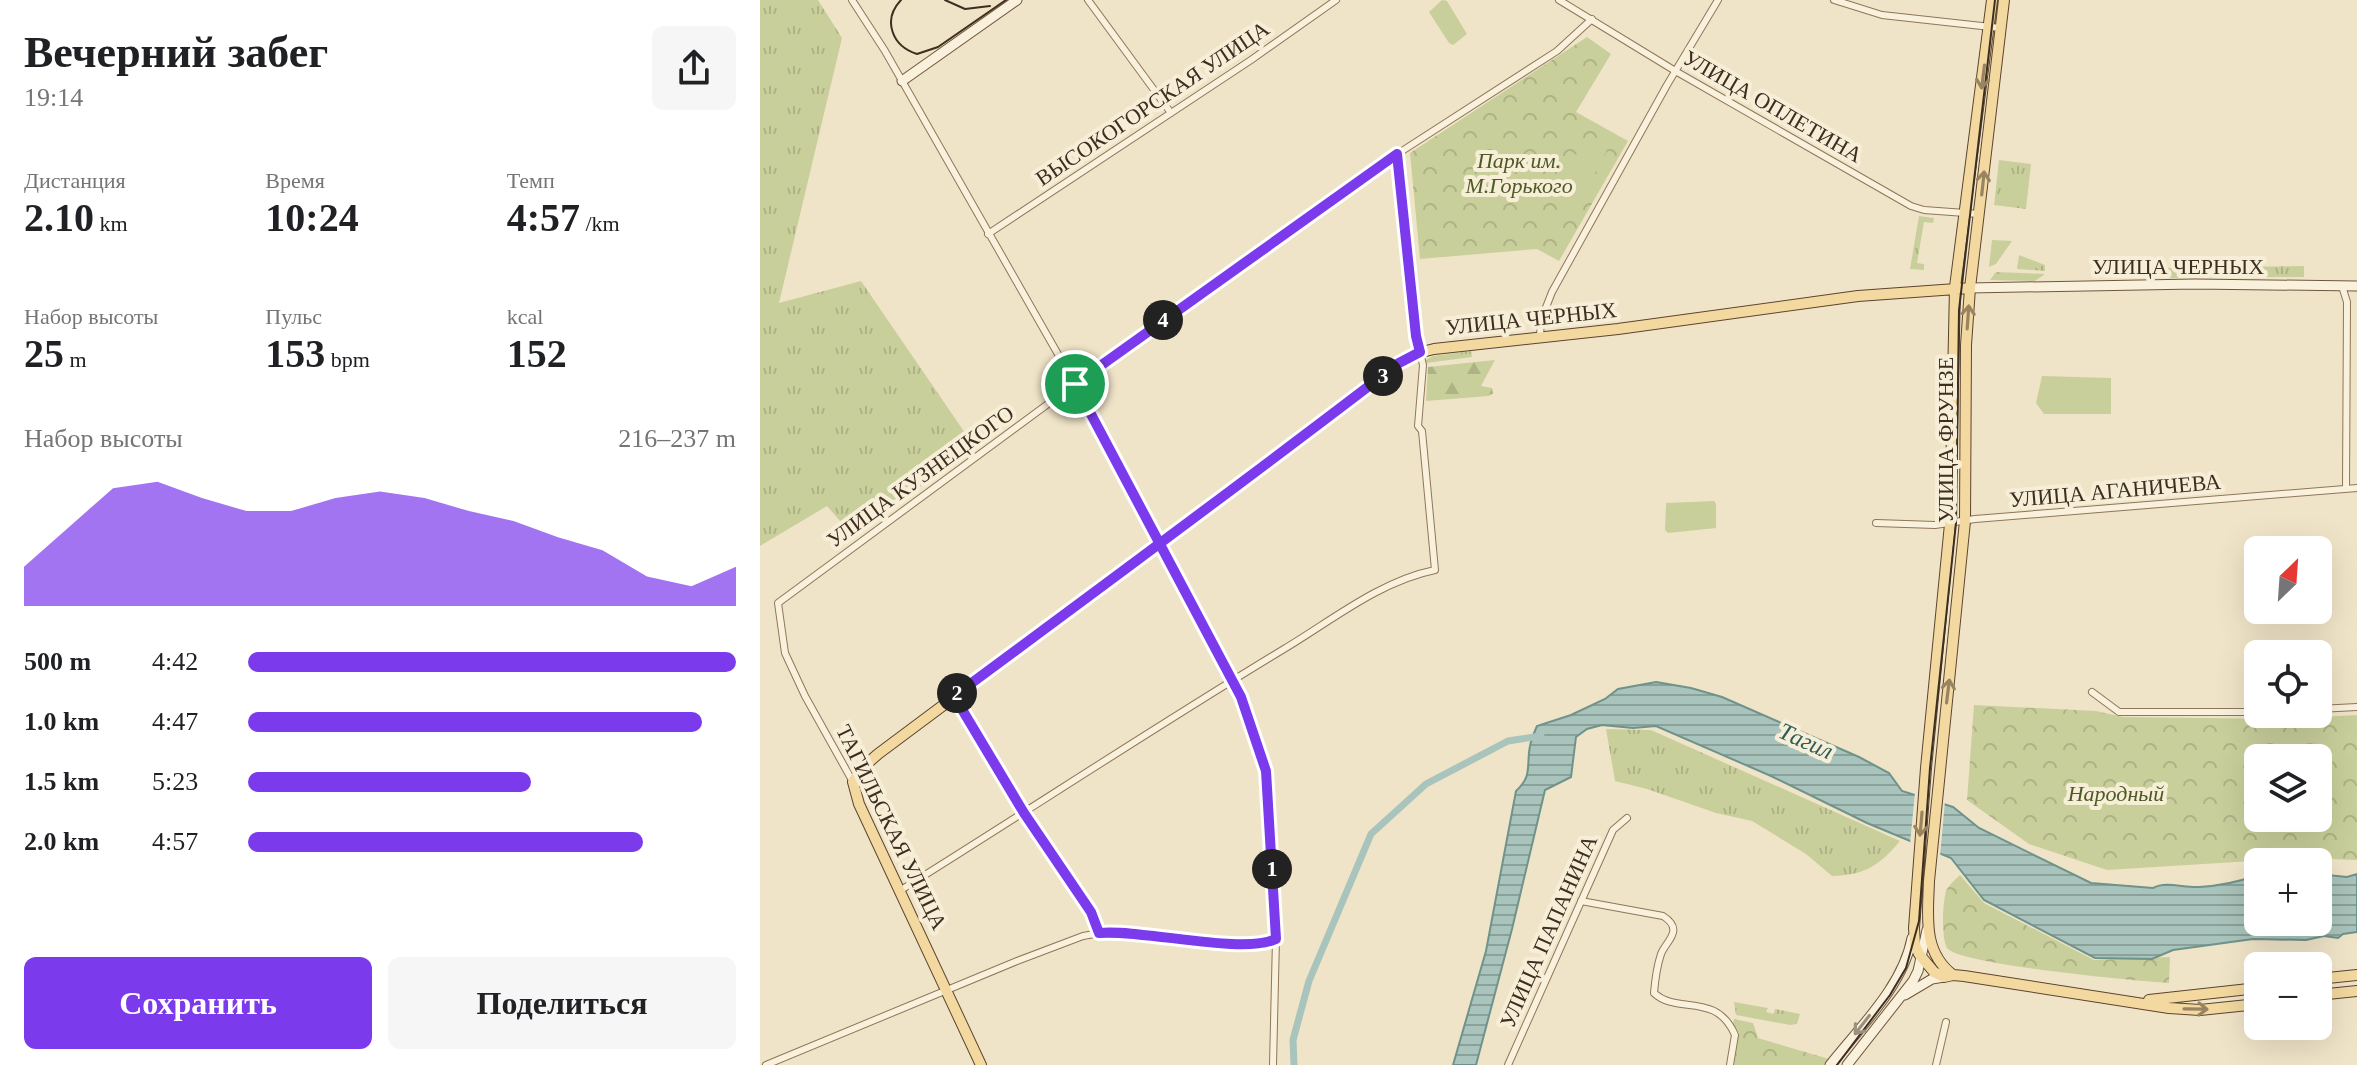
<!DOCTYPE html>
<html lang="ru">
<head>
<meta charset="utf-8">
<style>
  :root { --surface:#fff; --page:#f6f6f6; --text:#202124; --muted:#757577; --accent:#7c3aed }
  body { margin:0; font-family:Georgia,serif; background:var(--page); color:var(--text); height:100vh; display:flex; flex-direction:column; font-size:30px; white-space:nowrap }
  * { box-sizing:border-box; margin:0 }
  p { font-size:26px; color:var(--muted) }
  .icon { flex:none; width:44px; height:44px; fill:none; stroke:currentColor; stroke-width:2; stroke-linecap:round; stroke-linejoin:round }
  .map { position:relative; flex:1; overflow:hidden }
  .sheet { display:flex; flex-direction:column; background:var(--surface); width:760px }
  .sheet>* { flex:none }
  .needle { width:52px; rotate:25deg }
  .fabs { position:absolute; left:1484px; top:536px; display:grid; gap:16px }
  .fabs a { display:grid; place-items:center; width:88px; height:88px; border-radius:12px; background:var(--surface); box-shadow:0 8px 32px #0002; font-size:40px }
  .pin { position:absolute; display:grid; place-items:center; width:68px; height:68px; color:#fff; margin:-34px; border:4px solid #fff; border-radius:50%; box-shadow:0 2px 8px #0007 }
  .km { position:absolute; width:40px; height:40px; margin:-20px; border-radius:50%; background:#222; color:#fff; font-size:22px; line-height:40px; text-align:center }
  .round { display:grid; place-items:center; flex:none; width:84px; height:84px; border-radius:12px; background:var(--page) }
  .headline { display:flex; align-items:center; justify-content:space-between; height:136px; padding:0 24px }
  h1 { font-size:44px; font-weight:700; line-height:60px }
  .metrics { display:grid; grid-template-columns:repeat(3,1fr); gap:12px; height:136px; padding:8px 24px }
  .metrics div { display:grid; align-content:center }
  .metrics b { font-size:40px; font-weight:700 }
  .metrics small { font-size:22px; font-weight:400 }
  .metrics p { font-size:22px }
  .chart { height:224px; padding:16px 24px }
  .chart p { display:flex; justify-content:space-between }
  .chart svg { width:100%; height:144px; margin-top:8px; fill:var(--accent); opacity:.7 }
  .cta { display:flex; gap:16px; margin-top:auto; padding:16px 24px }
  .cta a { flex:1; height:92px; border-radius:12px; background:var(--accent); color:#fff; font-size:32px; font-weight:700; line-height:92px; text-align:center }
  .cta a+a { background:var(--page); color:var(--text) }
  ul { padding:0 24px; list-style:none; font-size:26px }
  li { display:grid; grid-template-columns:128px 96px 1fr; align-items:center; height:60px }
  li i { height:20px; border-radius:10px; background:var(--accent) }
  main { display:flex; flex:1; min-height:0 }
  .map>svg:first-child { display:block }
  .grass { fill:url(#grass-tufts) }
  .forest { fill:url(#forest-firs) }
  .park { fill:url(#park-crowns); fill-rule:evenodd }
  .pitch { fill:#c9cf9b }
  .water { fill:url(#water-rules); stroke:#6f938a; stroke-width:2 }
  .pier { fill:#f0e4c8 }
  .lines { fill:none; stroke-linecap:round; stroke-linejoin:round }
  .canal { stroke:#a9c4bc; stroke-width:7 }
  .street-casing { stroke:#8d765c; stroke-width:8 }
  .secondary-casing { stroke:#6f573f; stroke-width:11 }
  .primary-casing { stroke:#5b4430; stroke-width:12 }
  .street { stroke:#faf1dc; stroke-width:6 }
  .secondary { stroke:#faf1dc; stroke-width:9 }
  .primary { stroke:#f3d9a0; stroke-width:10 }
  .tram { stroke:#3d2e20; stroke-width:2 }
  .oneway { stroke:#988460 }
  .oneway2 { stroke:#9c907e }
  .route-casing { stroke:#fff; stroke-width:16 }
  .route { stroke:#7c3aed; stroke-width:10 }
  .labels { text-anchor:middle; stroke-width:8; stroke-linejoin:round; paint-order:stroke }
  .street-label { font-size:22px; fill:#3d2e20; stroke:#f7eed8 }
  .park-label { font-size:22px; font-style:italic; fill:#4d5a26; stroke:#f7eed8 }
  .water-label { font-size:24px; font-style:italic; fill:#2f5d5a; stroke:#f7eed8 }
</style>
</head>
<body>
<main>
<section class="sheet">
<div class="headline"><div><h1>Вечерний забег</h1><p>19:14</p></div><a class="round"><svg class="icon" aria-label="share" viewBox="0 0 24 24"><path d="M12 15V3M7 8l5-5 5 5M5 13v7h14v-7"/></svg></a></div>
<div class="metrics">
<div><p>Дистанция</p><b>2.10<small> km</small></b></div>
<div><p>Время</p><b>10:24</b></div>
<div><p>Темп</p><b>4:57<small> /km</small></b></div>
</div>
<div class="metrics">
<div><p>Набор высоты</p><b>25<small> m</small></b></div>
<div><p>Пульс</p><b>153<small> bpm</small></b></div>
<div><p>kcal</p><b>152</b></div>
</div>
<div class="chart"><p><span>Набор высоты</span>216–237 m</p>
<svg viewBox="0 0 160 44" preserveAspectRatio="none"><path d="M0 44V32L10 20L20 8L30 6L40 11L50 15L60 15L70 11L80 9L90 11L100 15L110 18L120 23L130 27L140 35L150 38L160 32V44z"/></svg>
</div>
<ul>
<li><b>500 m</b>4:42<i style="width:100%"></i></li>
<li><b>1.0 km</b>4:47<i style="width:93%"></i></li>
<li><b>1.5 km</b>5:23<i style="width:58%"></i></li>
<li><b>2.0 km</b>4:57<i style="width:81%"></i></li>
</ul>
<div class="cta"><a>Сохранить</a><a>Поделиться</a></div>
</section>
<div class="map">
<svg width="1597" height="1065" viewBox="0 0 1597 1065">
  <defs>
    <pattern id="grass-tufts" width="24" height="20" patternUnits="userSpaceOnUse" patternTransform="scale(2)"><rect width="24" height="20" fill="#c9cf9b"/><path d="M3 7l-1-3M5 7V3M7 7l1-3M15 17l-1-3M17 17v-4M19 17l1-3" fill="none" stroke="#aeb285"/></pattern>
    <pattern id="forest-firs" width="22" height="20" patternUnits="userSpaceOnUse" patternTransform="scale(2)"><rect width="22" height="20" fill="#c9cf9b"/><path d="M5 1l3.5 6h-7zM16 11l3.5 6h-7z" fill="#aeb285"/></pattern>
    <pattern id="park-crowns" width="20" height="18" patternUnits="userSpaceOnUse" patternTransform="scale(2)"><rect width="20" height="18" fill="#c9cf9b"/><path d="M2 6a3 3 0 1 1 6 0M12 15a3 3 0 1 1 6 0" fill="none" stroke="#aeb285"/></pattern>
    <pattern id="water-rules" width="6" height="5" patternUnits="userSpaceOnUse" patternTransform="scale(2)"><rect width="6" height="5" fill="#a9c4bc"/><path d="M0 2.5h6" fill="none" stroke="#8ba098"/></pattern>
  </defs>
  <rect width="100%" height="100%" fill="#f0e4c8"/>
  <path class="grass" d="M0,0H58L82,38L19,303L101,281L214,446L94,537L67,506L0,546Z
    M1239,160L1271,164L1266,209L1234,205Z
    M1159,216L1174,218L1173,223L1164,222L1157,263L1164,264V270L1150,269Z
    M1232,240L1252,241L1236,264L1229,267Z
    M1259,255L1285,265V271L1257,269Z
    M1544,266V277L1406,278L1403,275L1402,268Z
    M1236,272L1285,274L1275,281L1230,280Z
    M711,351L712,357L666,363V360L673,356Z
    M846,729L891,730L1140,841C1119,866 1105,875 1072,876L1046,854L992,821L956,813L887,789L855,781Z
    M974,1002L1008,1008L1006,1012L1014,1014L1015,1009L1040,1014L1037,1024L1030,1025L976,1015Z"/>
  <path class="forest" d="M735,360L721,386L732,388L733,394L729,396L666,401L668,367Z"/>
  <path class="park" d="M827,37L851,54L816,112L868,141L799,261L777,249L660,259L650,153Z
    M1214,705L1336,711L1363,717L1523,719L1597,715V860L1541,858L1347,870L1269,844L1207,800ZM1558,758V818H1498V758Z
    M1200,875L1224,903L1334,960L1410,957L1409,983C1377,981 1204,965 1188,949C1181,942 1182,899 1187,889C1190,884 1196,879 1200,875Z
    M974,1019L993,1023L998,1038L1069,1059L1064,1065H974L979,1033L973,1024Z"/>
  <path class="pitch" d="M682,0L687,1L707,34L693,45L689,43L669,12Z
    M823,138L847,150L840,164L816,152Z
    M815,154L839,166L818,206L795,194Z
    M1282,376L1351,378V414H1284L1276,403Z
    M954,501L956,504V528L908,533L905,530L906,503Z"/>
  <path class="water" d="M896,682L931,688L962,697L1099,757L1129,773L1142,791L1193,807L1219,828L1331,883L1393,888C1406,881 1424,888 1439,887C1460,886 1478,882 1498,875V922H1558V874L1587,877L1597,874V932L1583,934L1578,938L1564,936L1546,940L1493,939L1413,950L1392,959L1335,958L1224,900L1191,858L1107,823L1011,776L896,726L873,728L842,725L827,729L816,737L811,777L785,790L752,929L716,1065H693L726,951L756,791C773,776 766,765 770,746C771,740 774,733 777,726L811,715L845,699L858,689Z"/>
  <path class="pier" d="M1155,792L1185,801L1180,857L1150,844Z"/>
  <g class="lines">
    <path class="canal" d="M534,1065L533,1040L549,981L611,834L666,784L748,741L781,736"/>
    <g class="street-casing">
      <path id="street" d="M92,0L125,51L315,384L481,697L506,771L516,939L513,1065
        M328,0L411,113
        M799,0L917,72L1151,206L1164,210L1219,214
        M1074,0L1122,15L1240,28
        M228,234L491,60L576,0
        M1582,286L1587,302L1586,488
        M780,336L781,320L792,292L907,85L958,0
        M1116,523L1175,525L1215,519L1597,488
        M1332,692L1359,712H1498
        M194,696L264,813L331,912L339,933
        M1558,709L1597,707
        M93,782L45,696L25,653L18,603L315,384L625,162L797,51L832,19
        M141,890C269,810 395,727 524,649C571,621 620,581 675,570L662,431L658,426L663,365L656,336L637,154
        M821,901L903,916C925,930 906,941 901,954C897,966 895,981 894,993C917,1015 956,991 975,1035L970,1065
        M6,1065L257,961L323,936L346,932L368,933L499,944L515,939
        M748,1065L853,830L867,818
        M1176,1065L1186,1022"/>
    </g>
    <g class="secondary-casing">
      <path id="secondary" d="M142,81L257,0
        M1210,288L1435,284L1597,286
        M1145,995L1172,979L1184,977
        M1070,1065C1100,1027 1143,986 1152,938
        M1087,1065L1153,981L1158,971L1167,930"/>
    </g>
    <g class="primary-casing">
      <path id="primary" d="M1232,0L1195,287L1190,524L1166,768L1154,928L1155,945L1159,954L1174,972L1184,977L1193,975L1204,976L1409,1008L1440,1010L1498,1004
        M1193,975C1162,952 1168,915 1169,881L1205,521L1206,345L1210,288L1244,0
        M1558,979L1597,975
        M1558,995L1597,991
        M1389,1000L1498,988
        M221,1065L99,804L93,782L101,769L118,754L654,354L674,349L858,329L1098,296L1210,288"/>
    </g>
    <use href="#street" class="street"/>
    <use href="#secondary" class="secondary"/>
    <use href="#primary" class="primary"/>
    <path class="tram" d="M141,0C122,20 132,46 157,54L178,47L246,0
      M185,0L205,9L230,6
      M1077,1065L1130,995L1146,968L1159,921L1170,768L1196,523L1199,310L1235,0"/>
  </g>
  <defs><path id="oneway-shaft" d="M-6 0H5M1.5-3L5.5 0L1.5 3" fill="none" stroke-width="1.6" stroke-linecap="round" stroke-linejoin="round" transform="scale(2)"/></defs>
  <g class="oneway">
    <use href="#oneway-shaft" transform="translate(1223 77) rotate(97)"/>
    <use href="#oneway-shaft" transform="translate(1223 183) rotate(-84)"/>
    <use href="#oneway-shaft" transform="translate(1208 317) rotate(-86)"/>
    <use href="#oneway-shaft" transform="translate(1188 691) rotate(-83)"/>
    <use href="#oneway-shaft" transform="translate(1161 824) rotate(95)"/>
    <use href="#oneway-shaft" transform="translate(1436 1009) rotate(1)"/>
  </g>
  <use class="oneway2" href="#oneway-shaft" transform="translate(1102 1025) rotate(128)"/>
  <g class="lines">
    <g class="route-casing">
      <path id="route" d="M315,384L481,697L506,771L516,939C483,955 383,929 339,933L331,912L264,813L194,696C343,586 492,476 639,363L660,352L656,336L637,154L315,384"/>
    </g>
    <use href="#route" class="route"/>
  </g>
  <g class="labels">
    <g class="street-label">
      <text transform="translate(392 103) rotate(-34)" y="8">ВЫСОКОГОРСКАЯ УЛИЦА</text>
      <text transform="translate(1013 106) rotate(30)" y="8">УЛИЦА ОПЛЕТИНА</text>
      <text x="1418" y="274">УЛИЦА ЧЕРНЫХ</text>
      <text transform="translate(771 318) rotate(-6)" y="8">УЛИЦА ЧЕРНЫХ</text>
      <text transform="translate(1185 440) rotate(-90)" y="8">УЛИЦА ФРУНЗЕ</text>
      <text transform="translate(160 476) rotate(-36)" y="8">УЛИЦА КУЗНЕЦКОГО</text>
      <text transform="translate(1355 490) rotate(-5)" y="8">УЛИЦА АГАНИЧЕВА</text>
      <text transform="translate(132 827) rotate(64)" y="8">ТАГИЛЬСКАЯ УЛИЦА</text>
      <text transform="translate(788 931) rotate(-66)" y="8">УЛИЦА ПАПАНИНА</text>
    </g>
    <g class="park-label">
      <text x="759" y="168">Парк им.<tspan x="759" dy="25">М.Горького</tspan></text>
      <text x="1356" y="801">Народный</text>
    </g>
    <g class="water-label">
      <text transform="translate(1046 741) rotate(24)" y="8">Тагил</text>
    </g>
  </g>
</svg>
<div class="fabs">
<a><svg class="needle" viewBox="-14 -14 28 28"><path d="M0-13l5 13h-10z" fill="#e53935"/><path d="M0 13l5-13h-10z" fill="#757577"/></svg></a>
<a><svg class="icon" aria-label="locate" viewBox="0 0 24 24"><circle cx="12" cy="12" r="6"/><path d="M12 2v4M12 18v4M2 12h4M18 12h4"/></svg></a>
<a><svg class="icon" aria-label="layers" viewBox="0 0 24 24"><path d="M12 4l9 5-9 5-9-5zM3 14l9 5 9-5"/></svg></a>
<a>+</a>
<a>−</a>
</div>
<div class="pin" style="left:315px;top:384px;background:#1e9e55"><svg class="icon" aria-label="arrive" viewBox="0 0 24 24"><path d="M6 21V4h12l-3 4 3 4H6"/></svg></div>
<b class="km" style="left:512px;top:869px">1</b>
<b class="km" style="left:197px;top:693px">2</b>
<b class="km" style="left:623px;top:376px">3</b>
<b class="km" style="left:403px;top:320px">4</b>
</div>
</main>
</body>
</html>
